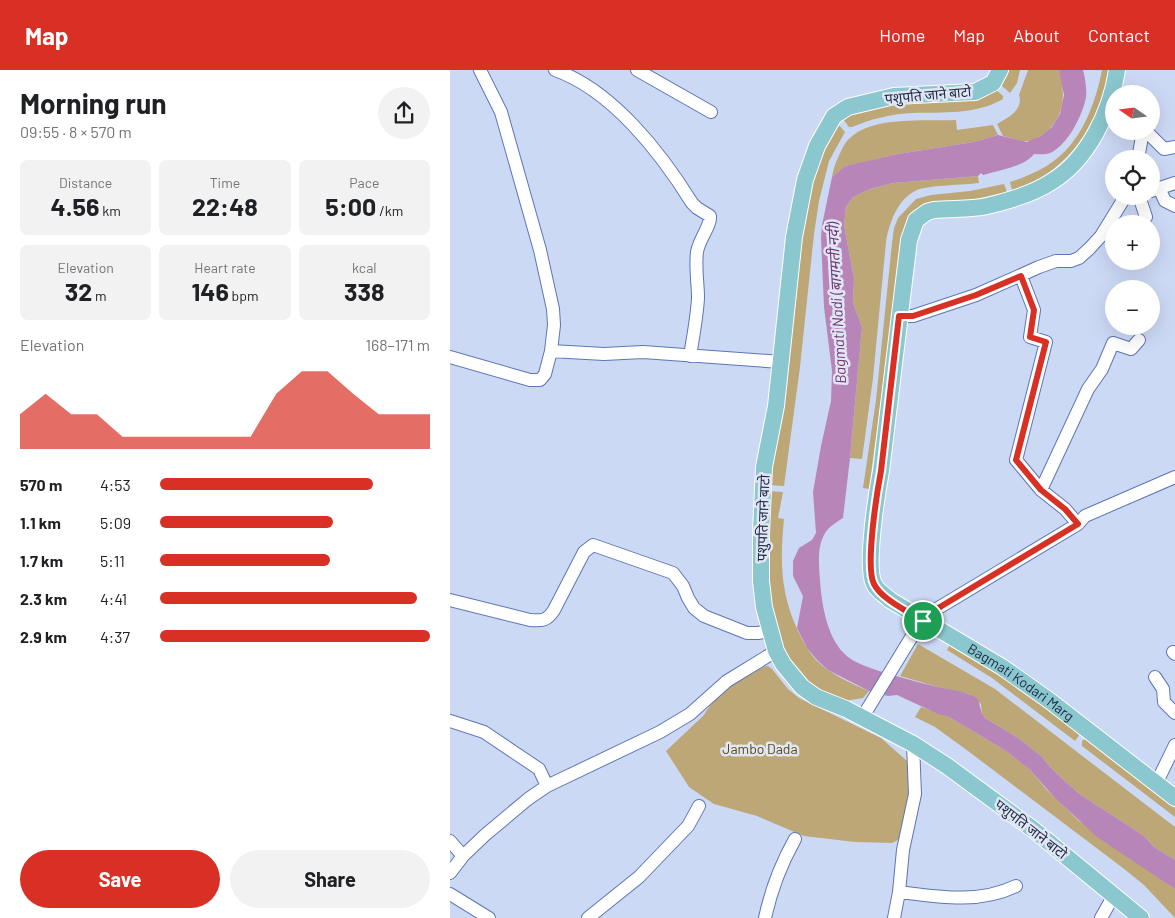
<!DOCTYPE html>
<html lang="en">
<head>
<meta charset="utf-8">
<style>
  :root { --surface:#fff; --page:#f2f2f2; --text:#202124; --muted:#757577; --accent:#d93025 }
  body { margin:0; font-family:Barlow,"Noto Sans Devanagari",sans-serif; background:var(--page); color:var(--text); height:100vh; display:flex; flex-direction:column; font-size:19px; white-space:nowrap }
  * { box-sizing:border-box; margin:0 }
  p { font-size:16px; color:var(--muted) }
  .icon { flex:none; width:28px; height:28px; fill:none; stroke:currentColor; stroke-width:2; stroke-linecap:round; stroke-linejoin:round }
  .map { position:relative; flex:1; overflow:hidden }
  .sheet { display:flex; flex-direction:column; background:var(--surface); width:450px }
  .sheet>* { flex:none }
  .needle { width:32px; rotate:284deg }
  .buttons { position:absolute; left:655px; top:15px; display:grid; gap:10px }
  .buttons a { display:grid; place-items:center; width:55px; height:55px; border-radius:50%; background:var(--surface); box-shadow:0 5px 20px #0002; font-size:25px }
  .pin { position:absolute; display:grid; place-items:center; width:42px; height:42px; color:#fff; margin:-21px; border:2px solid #fff; border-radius:50%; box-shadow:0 1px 5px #0007 }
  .round { display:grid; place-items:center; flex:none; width:52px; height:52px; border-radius:26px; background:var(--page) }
  .headline { display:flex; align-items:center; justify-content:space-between; height:85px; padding:0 20px }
  h1 { font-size:28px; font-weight:700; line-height:38px }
  .metrics { display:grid; grid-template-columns:repeat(3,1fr); gap:8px; height:85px; padding:5px 20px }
  .metrics div { display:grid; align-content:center; border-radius:8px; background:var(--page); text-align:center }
  .metrics b { font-size:25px; font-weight:700 }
  .metrics small { font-size:14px; font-weight:400 }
  .metrics p { font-size:14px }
  .chart { height:140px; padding:10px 20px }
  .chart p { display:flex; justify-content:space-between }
  .chart svg { width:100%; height:90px; margin-top:5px; fill:var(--accent); opacity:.7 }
  .cta { display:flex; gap:10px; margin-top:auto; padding:10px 20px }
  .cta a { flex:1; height:58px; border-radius:30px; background:var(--accent); color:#fff; font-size:20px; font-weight:700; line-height:58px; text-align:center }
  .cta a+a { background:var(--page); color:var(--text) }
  ul { padding:0 20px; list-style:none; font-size:16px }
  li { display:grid; grid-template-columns:80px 60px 1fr; align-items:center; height:38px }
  li i { height:12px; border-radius:6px; background:var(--accent) }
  header { display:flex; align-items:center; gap:30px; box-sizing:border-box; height:70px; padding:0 25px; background:var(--accent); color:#fff }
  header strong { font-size:24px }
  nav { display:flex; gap:28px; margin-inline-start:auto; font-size:18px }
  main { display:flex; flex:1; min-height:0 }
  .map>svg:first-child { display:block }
  .green { fill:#bda776 }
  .water { fill:#b885b8 }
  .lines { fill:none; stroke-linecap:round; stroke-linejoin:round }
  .minor-casing { stroke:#5c76b5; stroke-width:14 }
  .major-casing { stroke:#fff; stroke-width:18 }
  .minor { stroke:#fff; stroke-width:12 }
  .major { stroke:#8bc7ce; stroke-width:16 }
  .route-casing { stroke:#fff; stroke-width:10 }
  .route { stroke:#d93025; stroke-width:6 }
  .labels { text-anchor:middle; stroke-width:5; stroke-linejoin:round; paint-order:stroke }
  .street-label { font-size:14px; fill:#1d2742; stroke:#e0e6f4 }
  .park-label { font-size:14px; fill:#5b4711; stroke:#e0e6f4 }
  .water-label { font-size:15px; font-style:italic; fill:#733575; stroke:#e0e6f4 }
</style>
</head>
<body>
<header>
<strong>Map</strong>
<nav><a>Home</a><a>Map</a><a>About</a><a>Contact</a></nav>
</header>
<main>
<section class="sheet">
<div class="headline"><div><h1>Morning run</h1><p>09:55 · 8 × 570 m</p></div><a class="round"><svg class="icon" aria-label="share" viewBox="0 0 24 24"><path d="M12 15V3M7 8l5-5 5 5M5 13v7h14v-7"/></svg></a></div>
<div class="metrics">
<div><p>Distance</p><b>4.56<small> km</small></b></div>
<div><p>Time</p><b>22:48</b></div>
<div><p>Pace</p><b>5:00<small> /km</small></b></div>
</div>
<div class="metrics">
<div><p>Elevation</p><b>32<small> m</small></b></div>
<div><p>Heart rate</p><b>146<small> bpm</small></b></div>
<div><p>kcal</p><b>338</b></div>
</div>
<div class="chart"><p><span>Elevation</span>168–171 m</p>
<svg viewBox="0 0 160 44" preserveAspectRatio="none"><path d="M0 44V27L10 17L20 27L30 27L40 38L50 38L60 38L70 38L80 38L90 38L100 17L110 6L120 6L130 17L140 27L150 27L160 27V44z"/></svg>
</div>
<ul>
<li><b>570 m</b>4:53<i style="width:79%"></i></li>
<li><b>1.1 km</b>5:09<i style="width:64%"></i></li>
<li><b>1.7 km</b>5:11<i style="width:63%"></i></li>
<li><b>2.3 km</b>4:41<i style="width:95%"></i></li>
<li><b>2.9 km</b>4:37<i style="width:100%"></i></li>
</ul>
<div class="cta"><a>Save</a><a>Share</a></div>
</section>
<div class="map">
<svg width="725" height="848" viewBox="0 0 725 848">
  <rect width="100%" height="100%" fill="#ccd9f5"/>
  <path class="green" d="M559,0H570L567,13L560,23L551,15Z
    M578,0H609C616,24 615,47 594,64C589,67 581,72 576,71C568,71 560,67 553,66L547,54C557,48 574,40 569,25Z
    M652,0H659C647,56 620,102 562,120L560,112C576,107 592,100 605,90C632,70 646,32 652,0Z
    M546,20L553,26V29C525,45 493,42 462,43C441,44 421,49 402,57H399L393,49L404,43L433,36Z
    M506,50L507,60L543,55L548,65L524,72L448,84L410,93L395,96L382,107C383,100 385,94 388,88C391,81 394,73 400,68C421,46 477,51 506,50Z
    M388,54L395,62L379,91L369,131L364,164L350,297L334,416L319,415L354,154L360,123L369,88Z
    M528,106L529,113C513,115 481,115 467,120C448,128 439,153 436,172L423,308L412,389L400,388L412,257L403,233L404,208L394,155L396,137L403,127L420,119L443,113Z
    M554,114L557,122L526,129L476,134L464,140L458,146L453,166L419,419L413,418L426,330L442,173L444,158L448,148L466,129L481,125L520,121Z
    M318,421L333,422L328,448L334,449C330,490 330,523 348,561C353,571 358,581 366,590C380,604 400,613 419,621L413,628L395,631L377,624L351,606L335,582L327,558L318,520Z
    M468,574L545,619L725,757V790L704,777L694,766L628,723L603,700L590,685L568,668L535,648L532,645L531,634L519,624L488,617L450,606Z
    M500,574L546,602L630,664L625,671L542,608L497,580Z
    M318,596L322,599L338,619L349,628L431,668L457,691L461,704L462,718L454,763L448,770L442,773L405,772L354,766L307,746L264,734L239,717L216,681L253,646L267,626L286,612L313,597Z
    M471,637L499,647L556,681L580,700L597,720L629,751L725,819V848L694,815L673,798L518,681L485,657L465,647Z
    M635,669L725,738V747L632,676V671Z"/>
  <path class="water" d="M609,0H633C635,7 637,20 636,27C633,45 617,76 600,83C595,85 590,84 584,84C574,97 549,100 533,105L531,103L528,106L443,113L420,119L403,127L396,137L394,155L404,208L403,233L412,257L400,388L393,448C388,451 382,455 378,459C366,473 369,494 370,511C372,536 377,570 398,587C412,599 469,612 488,617C501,620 517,621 528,629L532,644L535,648L568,668L590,685L603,700L628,723L694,766L704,777L725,790V819L647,767L605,728L580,700L556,681L499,647L488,644L447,625L438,626L419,621L378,600L367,590L357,578L347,558L353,526L343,506V491L349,478L362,470L366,463L363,422L371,376L381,331L382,301L374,237L371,168L372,155L382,107L395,96L448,84L524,72L548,65L577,72L591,66L602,57L610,44L614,25Z"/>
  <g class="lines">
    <g class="minor-casing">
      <path id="minor" d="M105,0C162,20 211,83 242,133L247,138L260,146C261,156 249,169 247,182C245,197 248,213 248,228C247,247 243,267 240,286
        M187,0L261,42
        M696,61L714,79L725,77
        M688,89L693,61
        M709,118L715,131L725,136
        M701,121L725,113
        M689,126L696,147
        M571,206L584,240L580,267L596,272L566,390L591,420
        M449,246H463L526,225L589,197L606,191H621L629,188L639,179L651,166L675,127
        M101,281L154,284L193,282L331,292
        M0,287L80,310H90L95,304L101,281L104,255L103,239L90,180L51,42L30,0
        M628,454L615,439L591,420L638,319L652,299L663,273L681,279L689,270
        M0,530L80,550C92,551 97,551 104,540L134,482L143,475L223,503L233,516L238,528L244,538L254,546L297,563H308L319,561
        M723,582L725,584
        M705,607L713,619L714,632L725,643
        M412,648L464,563L485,540L628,454L635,446L725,407
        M0,651L34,662L89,699L97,716
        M706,714L725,675
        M0,771L13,786
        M0,803L13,786L35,765L78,729L97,716L210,662L240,644L277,611L326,581
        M449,822C489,827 529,834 566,816
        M0,824L39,848
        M138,848L189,807L238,756L249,736
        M315,848C321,820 331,794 345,769
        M444,848L449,822L453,780L465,724L463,674
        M651,848L664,825"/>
    </g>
    <g class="major-casing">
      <g id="major">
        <path d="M550,0L543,13L525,22L444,26L398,37L384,46L367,76L355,110L344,167L326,336L314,397L311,463V511L314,537L326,581L333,594L352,617L366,627L396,639L463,674L497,696L584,760L691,848"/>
        <path id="s1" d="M667,0C661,41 638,90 601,112C583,124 558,131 537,136C520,140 501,138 484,140L477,142L466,150L459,170L431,401C427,422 415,497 424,514C427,521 435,525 440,530L552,597L600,631L725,728"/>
      </g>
    </g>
    <use href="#minor" class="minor"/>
    <use href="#major" class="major"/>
  </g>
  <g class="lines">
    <g class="route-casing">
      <path id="route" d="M571,206L584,240L580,267L596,272L566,390L591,420L615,439L628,454L485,540L473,551C459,542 431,529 424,514C415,497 427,422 431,401L449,246H463L526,225Z"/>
    </g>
    <use href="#route" class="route"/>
  </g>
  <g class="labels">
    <g class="street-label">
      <text transform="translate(478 25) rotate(-5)" y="5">पशुपति जाने बाटो</text>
      <text transform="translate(313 448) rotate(-88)" y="5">पशुपति जाने बाटो</text>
      <text dy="5" stroke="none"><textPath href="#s1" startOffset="822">Bagmati Kodari Marg</textPath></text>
      <text transform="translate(581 759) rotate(38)" y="5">पशुपति जाने बाटो</text>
    </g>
    <g class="park-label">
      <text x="310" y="684">Jambo Dada</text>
    </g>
    <g class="water-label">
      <text transform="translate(387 233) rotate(-93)" y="5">Bagmati Nadi (बागमती नदी)</text>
    </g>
  </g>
</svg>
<div class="buttons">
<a><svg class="needle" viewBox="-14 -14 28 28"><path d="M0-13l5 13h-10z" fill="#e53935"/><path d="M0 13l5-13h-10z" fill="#757577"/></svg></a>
<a><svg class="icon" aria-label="locate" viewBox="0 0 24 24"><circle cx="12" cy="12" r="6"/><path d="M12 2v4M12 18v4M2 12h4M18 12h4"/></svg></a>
<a>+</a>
<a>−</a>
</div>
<div class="pin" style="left:473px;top:551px;background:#1e9e55"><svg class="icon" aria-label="arrive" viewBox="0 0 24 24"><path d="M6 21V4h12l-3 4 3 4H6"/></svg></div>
</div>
</main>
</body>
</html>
